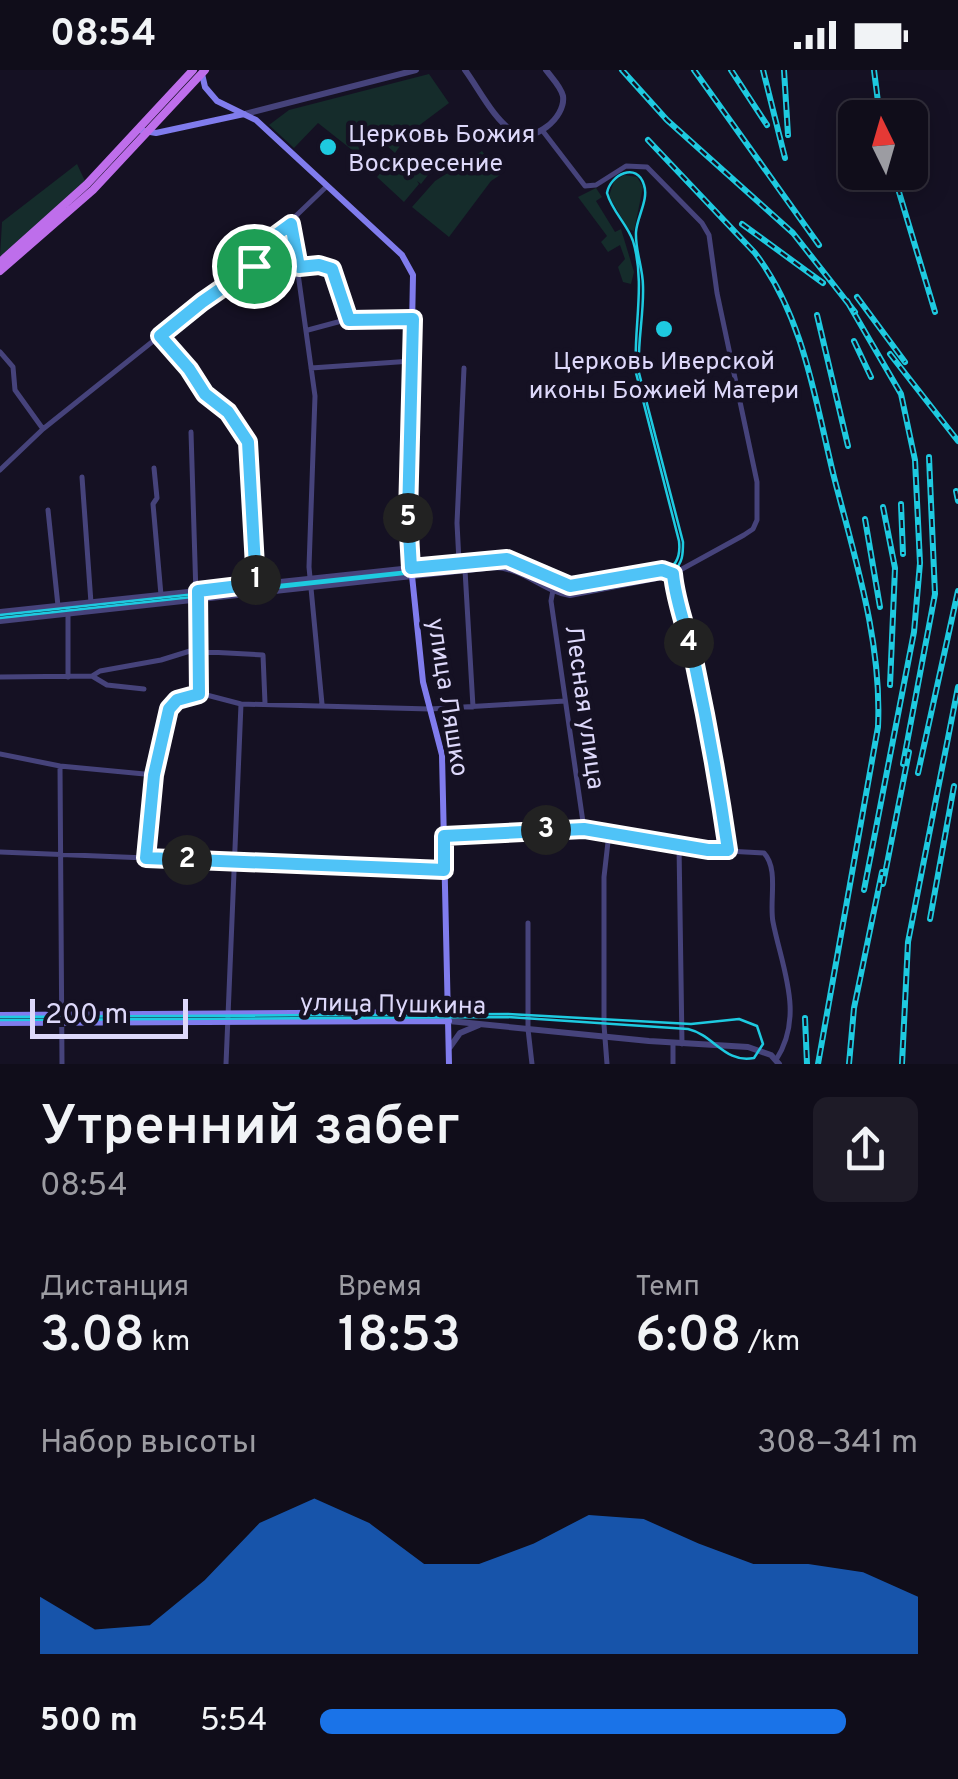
<!DOCTYPE html>
<html lang="ru">
<head>
<meta charset="utf-8">
<style>
  :root { --surface:#100d1a; --page:#1e1b27; --text:#f1f3f6; --muted:#9c9ca2; --line:#302d39; --accent:#1a73e8 }
  body { margin:0; font-family:Overpass,sans-serif; background:var(--page); color:var(--text); height:100vh; display:flex; flex-direction:column; font-size:38px; white-space:nowrap }
  * { box-sizing:border-box; margin:0 }
  p { font-size:32px; color:var(--muted) }
  .icon { flex:none; width:55px; height:55px; fill:none; stroke:currentColor; stroke-width:2; stroke-linecap:round; stroke-linejoin:round }
  .map { position:relative; height:994px; overflow:hidden }
  .sheet { display:flex; flex-direction:column; background:var(--surface); flex:1 }
  .sheet>* { flex:none }
  .needle { width:65px; rotate:355deg }
  .fabs { position:absolute; left:838px; top:30px; display:grid; gap:20px }
  .fabs a { display:grid; place-items:center; width:90px; height:90px; border-radius:15px; background:var(--surface); box-shadow:0 5px 25px #0003,0 0 0 2px var(--line); font-size:50px }
  .scale { position:absolute; left:30px; bottom:25px; width:158px; box-sizing:border-box; padding-left:10px; border:5px solid #ddd8fa; border-top:0; font-size:28px; line-height:35px; white-space:nowrap; color:#ddd8fa; -webkit-text-stroke:8px #151123; paint-order:stroke }
  .pin { position:absolute; display:grid; place-items:center; width:85px; height:85px; color:#fff; margin:-42px; border:5px solid #fff; border-radius:50%; box-shadow:0 2px 10px #0007 }
  .km { position:absolute; width:50px; height:50px; margin:-25px; border-radius:50%; background:#222; color:#fff; font-size:28px; line-height:50px; text-align:center }
  .round { display:grid; place-items:center; flex:none; width:105px; height:105px; border-radius:15px; background:var(--page) }
  .overview { display:flex; align-items:center; justify-content:space-between; height:170px; padding:0 40px }
  h1 { font-size:55px; font-weight:600; line-height:75px }
  .metrics { display:grid; grid-template-columns:repeat(3,1fr); gap:15px; height:170px; padding:10px 40px }
  .metrics div { display:grid; align-content:center }
  .metrics b { font-size:50px; font-weight:600 }
  .metrics small { font-size:28px; font-weight:400 }
  .metrics p { font-size:28px }
  .chart { height:280px; padding:20px 40px }
  .chart p { display:flex; justify-content:space-between }
  .chart svg { width:100%; height:180px; margin-top:10px; fill:var(--accent); opacity:.7 }
  ul { padding:0 40px; list-style:none; font-size:32px }
  li { display:grid; grid-template-columns:160px 120px 1fr; align-items:center; height:75px }
  li i { height:25px; border-radius:12px; background:var(--accent) }
  .status { display:flex; justify-content:space-between; align-items:center; height:70px; padding:0 50px; background:var(--surface); direction:ltr }
  .status svg { height:28px; fill:currentColor }
  .map>svg:first-child { display:block }
  .green { fill:#152c2b }
  .lines { fill:none; stroke-linecap:round; stroke-linejoin:round }
  .minor { stroke:#46437b; stroke-width:5 }
  .tertiary { stroke:#46437b; stroke-width:6 }
  .secondary { stroke:#807ced; stroke-width:6 }
  .primary { stroke:#be6eeb; stroke-width:8 }
  .tram { stroke:#1ecae0; stroke-width:2.5 }
  .rail-casing { stroke:#1ecae0; stroke-width:6 }
  .rail { stroke:#151123; stroke-width:2.5; stroke-dasharray:8; stroke-linecap:butt }
  .route-casing { stroke:#fff; stroke-width:20 }
  .route { stroke:#4fc3f7; stroke-width:12 }
  .poi-dot { fill:#1ecae0; stroke:#151123; stroke-width:4 }
  .labels { text-anchor:middle; stroke-width:9; stroke-linejoin:round; paint-order:stroke }
  .poi-label { font-size:25px; fill:#ddd8fa; stroke:#151123; text-anchor:start }
  .street-label { font-size:25px; fill:#ddd8fa; stroke:#151123 }
</style>
</head>
<body>
<div class="status"><b>08:54</b><svg viewBox="0 0 49 12"><path d="M0 12V9h3v3zM5 12V6h3v6zM10 12V3h3v9zM15 12V0h3v12zM26 1h20v11H26zM47 4h2v5h-2z"/></svg></div>
<div class="map">
<svg width="958" height="994" viewBox="0 0 958 994">
  <rect width="100%" height="100%" fill="#151123"/>
  <path class="green" d="M429,4L449,33L409,63L395,83L374,64L356,83L318,53L294,78L269,55L289,40Z
    M482,81L500,105L491,111L449,167L412,137L435,111Z
    M396,85L428,105L421,114L417,111L419,114L404,132L377,107Z
    M77,94L85,111L0,187L2,152Z
    M624,105L637,107L643,117L634,161L628,159L609,126L614,111Z
    M596,118L602,127L596,131L615,162L621,159L634,202L631,214L623,212L618,197L625,189L620,175L608,182L601,172L607,166L578,127Z"/>
  <g class="lines">
    <path class="minor" d="M542,60L585,116L596,115L626,96L647,97L702,153L709,165L717,223L757,412V450L753,459L744,465L673,504C676,536 688,564 695,595C708,656 719,718 727,780
      M291,153L315,326L309,497L322,634
      M299,197L319,195L332,199L349,249
      M308,260L349,249H413
      M161,267L189,299L205,324L228,343L249,377L256,514
      M0,282L13,297L15,320L43,359
      M311,298L412,291
      M191,362L199,623
      M154,398L157,428L153,434L161,525
      M0,400L43,359L202,232L261,191L276,165L327,116
      M82,407L91,533
      M48,440L58,536
      M459,492L457,453L464,298
      M465,500L473,637
      M553,520L551,531L584,759
      M92,606L100,601L161,590L190,581L263,585L265,633
      M0,607L92,606L107,615L144,619
      M68,607V540
      M0,684L60,696L155,705
      M60,696L62,994
      M444,766L584,759L708,780L764,783C779,799 769,831 773,852C782,898 805,945 776,990
      M679,775L682,974
      M0,782L444,800
      M145,788L155,705L169,639L177,630L199,623L241,634L430,639L565,631
      M528,853V959L532,994
      M226,994L241,634
      M607,994L604,955V807L609,763
      M673,994V973"/>
    <path class="tertiary" d="M465,0C479,19 494,50 514,62C533,74 566,48 563,26C561,17 552,8 546,0
      M245,44L416,0
      M0,542L496,489L517,491L570,516L662,499L673,504
      M0,551L495,497C524,498 543,521 570,525L672,505
      M449,951L649,971L748,977L771,985L779,994
      M450,977L460,963L479,955"/>
    <path class="secondary" d="M202,4L205,17L217,31L256,50L402,185L413,205L408,467L423,612L442,685L449,994
      M139,60L156,63L244,44
      M0,945L447,942
      M0,953L449,951"/>
    <path class="primary" d="M0,192L87,114L193,0
      M0,201L93,120L205,0"/>
    <path class="tram" d="M0,545L495,492L516,495L570,520L659,504C675,498 681,489 679,471L636,303C633,259 646,214 633,171C627,154 612,141 607,123C610,105 637,91 644,115C649,129 637,147 636,162C635,180 643,198 643,216C644,246 637,273 639,303L683,472C683,483 683,494 673,501C662,509 581,525 567,522C541,517 524,494 495,494L0,548
      M0,947L508,944L691,954L739,949L757,956L763,974L754,988C725,994 714,965 688,959L508,947L0,950"/>
    <g class="rail-casing">
      <path id="rail" d="M622,0L667,50L793,163L855,242
        M694,0L819,175
        M731,0L767,55
        M763,0L785,88
        M784,0L788,65
        M874,0L880,48
        M648,70L755,183C804,247 815,330 834,407C855,489 882,571 878,657L818,994
        M893,102L935,242
        M742,154L823,213
        M857,227L905,292
        M847,231L901,324L915,390L920,493L914,562L864,820
        M817,245L848,376
        M854,271L871,307
        M890,284L958,371
        M956,421L958,431
        M901,434L903,484
        M883,437L895,498L890,615
        M865,449L880,537
        M903,694L935,524L929,387
        M918,703L958,521
        M883,814L909,682
        M930,849L954,716
        M805,948L807,994
        M849,994L854,938L882,802
        M902,994L908,872L958,617"/>
    </g>
    <use href="#rail" class="rail"/>
  </g>
  <g class="lines">
    <g class="route-casing">
      <path id="route" d="M291,154L299,197L319,195L332,199L349,250L413,249L408,446L411,498L507,489L570,516L662,500L673,504C676,536 689,564 695,595C708,656 719,718 728,780H708L584,759L444,766V800L146,788L154,705L169,639L177,630L199,624L198,521L256,514L248,372L228,342L205,324L189,299L160,266L202,232L261,191L276,165Z"/>
    </g>
    <use href="#route" class="route"/>
  </g>
  <g class="poi-dot">
    <circle cx="328" cy="77" r="10"/>
    <circle cx="664" cy="259" r="10"/>
  </g>
  <g class="labels">
    <g class="poi-label">
      <text x="348" y="72">Церковь Божия<tspan x="348" dy="29">Воскресение</tspan></text>
      <text x="664" y="299" text-anchor="middle">Церковь Иверской<tspan x="664" dy="29">иконы Божией Матери</tspan></text>
    </g>
    <g class="street-label">
      <text transform="translate(449 627) rotate(81)" y="9">улица Ляшко</text>
      <text transform="translate(586 637) rotate(82)" y="9">Лесная улица</text>
      <text transform="translate(393 933) rotate(1)" y="9">улица Пушкина</text>
    </g>
  </g>
</svg>
<div class="fabs">
<a><svg class="needle" viewBox="-14 -14 28 28"><path d="M0-13l5 13h-10z" fill="#e53935"/><path d="M0 13l5-13h-10z" fill="#9c9ca2"/></svg></a>
</div>
<div class="scale">200 m</div>
<div class="pin" style="left:254px;top:196px;background:#1e9e55"><svg class="icon" aria-label="arrive" viewBox="0 0 24 24"><path d="M6 21V4h12l-3 4 3 4H6"/></svg></div>
<b class="km" style="left:256px;top:510px">1</b>
<b class="km" style="left:187px;top:790px">2</b>
<b class="km" style="left:546px;top:760px">3</b>
<b class="km" style="left:689px;top:573px">4</b>
<b class="km" style="left:408px;top:448px">5</b>
</div>
<section class="sheet">
<div class="overview"><div><h1>Утренний забег</h1><p>08:54</p></div><a class="round"><svg class="icon" aria-label="share" viewBox="0 0 24 24"><path d="M12 15V3M7 8l5-5 5 5M5 13v7h14v-7"/></svg></a></div>
<div class="metrics">
<div><p>Дистанция</p><b>3.08<small> km</small></b></div>
<div><p>Время</p><b>18:53</b></div>
<div><p>Темп</p><b>6:08<small> /km</small></b></div>
</div>
<div class="chart"><p><span>Набор высоты</span>308–341 m</p>
<svg viewBox="0 0 160 44" preserveAspectRatio="none"><path d="M0 44V30L10 38L20 37L30 26L40 12L50 6L60 12L70 22L80 22L90 17L100 10L110 11L120 17L130 22L140 22L150 24L160 30V44z"/></svg>
</div>
<ul>
<li><b>500 m</b>5:54<i style="width:88%"></i></li>
</ul>
</section>
</body>
</html>
